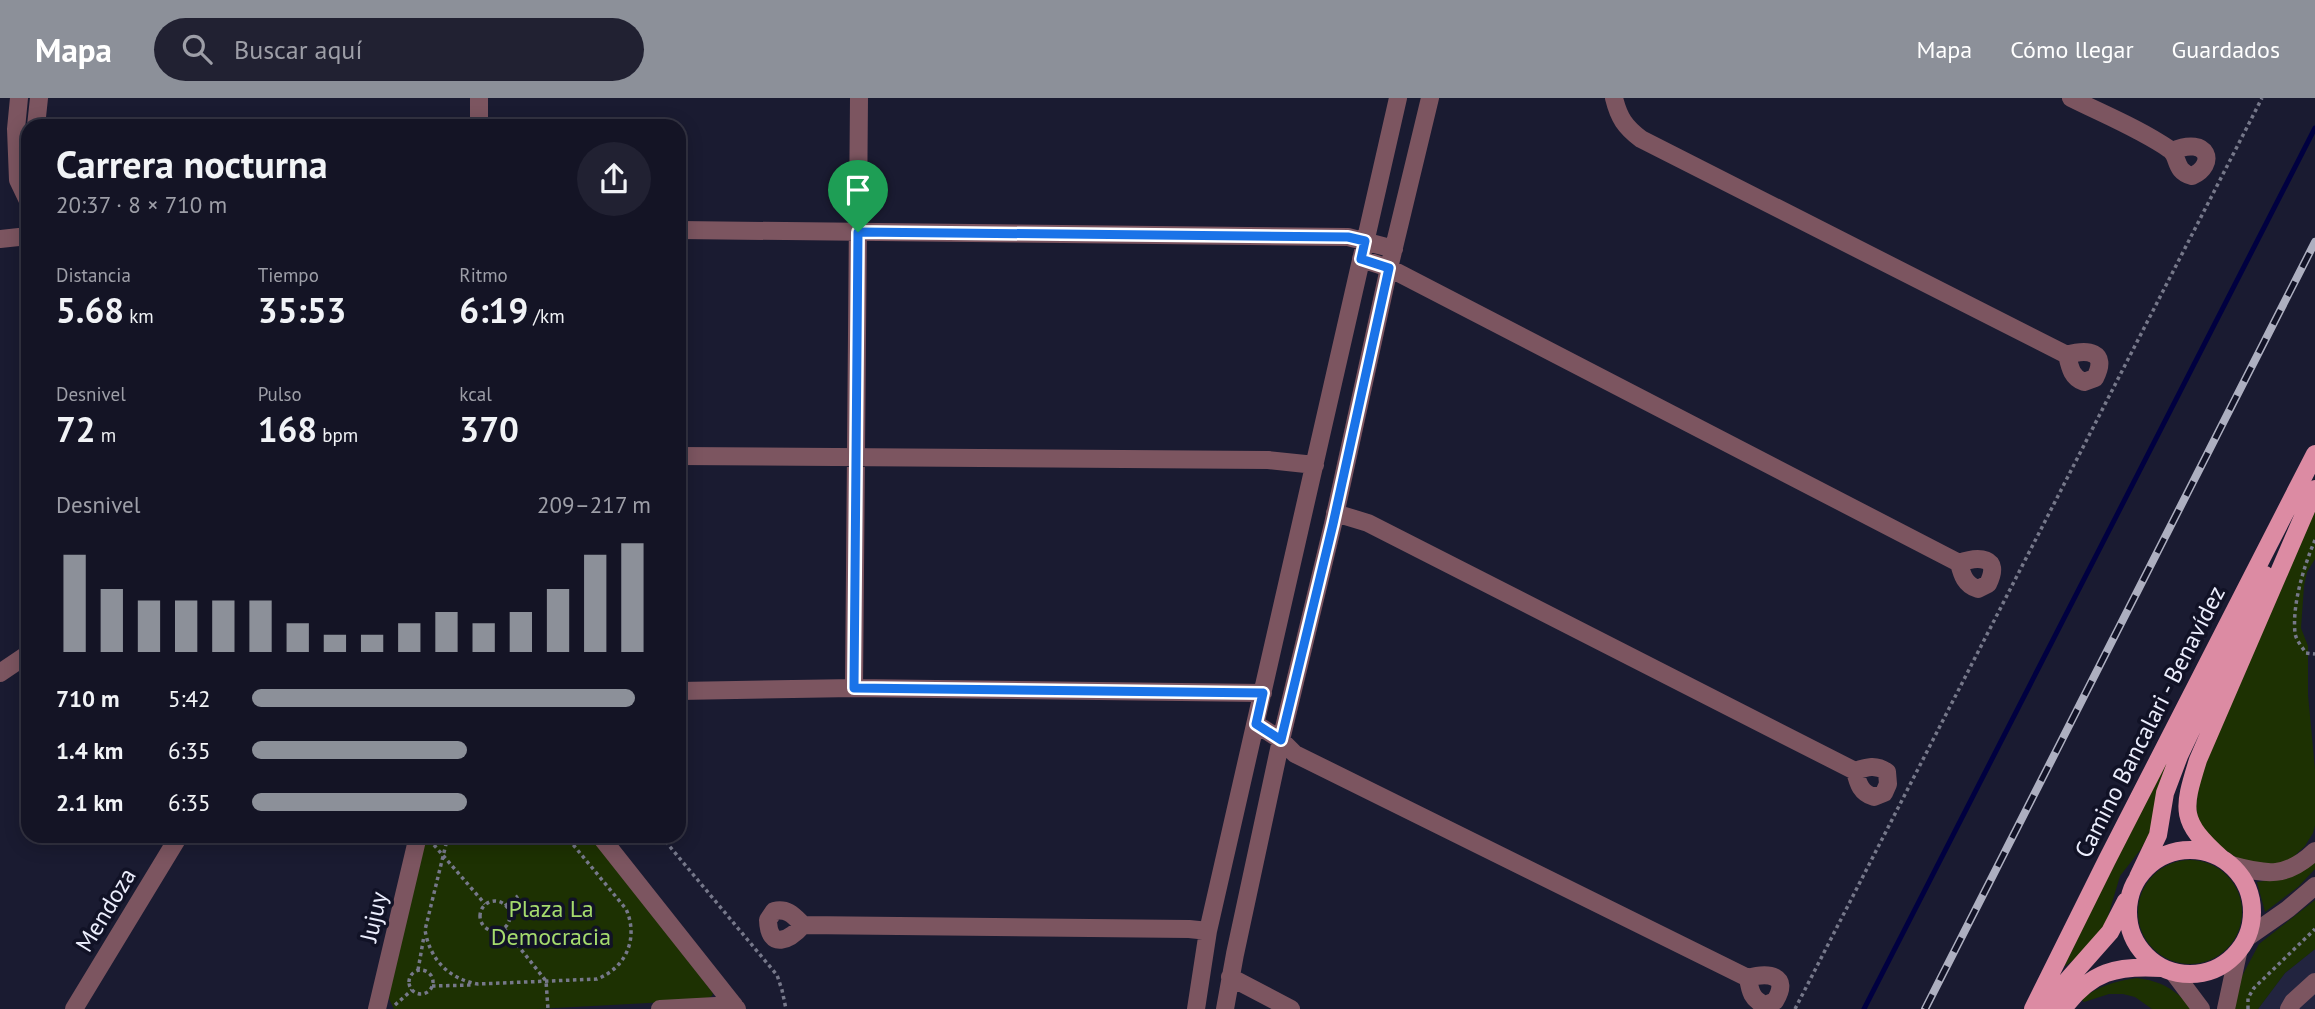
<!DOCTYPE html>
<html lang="es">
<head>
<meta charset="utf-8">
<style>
  :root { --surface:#141425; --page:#212132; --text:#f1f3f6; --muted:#9d9ea7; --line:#333342; --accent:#8c9099 }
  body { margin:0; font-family:"PT Sans",sans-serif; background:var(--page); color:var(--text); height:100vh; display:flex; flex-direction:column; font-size:26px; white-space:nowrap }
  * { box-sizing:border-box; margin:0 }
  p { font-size:23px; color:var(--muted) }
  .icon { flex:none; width:38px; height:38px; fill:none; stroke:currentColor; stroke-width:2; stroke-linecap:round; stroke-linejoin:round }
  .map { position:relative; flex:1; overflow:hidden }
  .sheet { position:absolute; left:21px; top:21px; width:665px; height:724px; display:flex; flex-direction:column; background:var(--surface); border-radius:21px; box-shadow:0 4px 18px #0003,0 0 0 2px var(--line) }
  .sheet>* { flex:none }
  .pin { position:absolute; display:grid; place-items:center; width:60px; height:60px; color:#fff; margin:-72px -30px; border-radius:50% 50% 50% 0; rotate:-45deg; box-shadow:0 0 7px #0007 }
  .pin .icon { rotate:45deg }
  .round { display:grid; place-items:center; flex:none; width:74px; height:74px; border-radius:37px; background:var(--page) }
  .headline { display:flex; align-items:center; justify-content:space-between; height:119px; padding:0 35px }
  h1 { font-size:38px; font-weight:700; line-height:52px }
  .metrics { display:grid; grid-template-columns:repeat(3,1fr); gap:10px; height:119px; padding:7px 35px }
  .metrics div { display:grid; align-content:center }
  .metrics b { font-size:35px; font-weight:700 }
  .metrics small { font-size:19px; font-weight:400 }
  .metrics p { font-size:19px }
  .chart { height:196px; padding:14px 35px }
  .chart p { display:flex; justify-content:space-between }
  .chart svg { width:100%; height:126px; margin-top:7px; stroke:var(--accent); stroke-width:6 }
  ul { padding:0 35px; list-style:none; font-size:23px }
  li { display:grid; grid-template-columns:112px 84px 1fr; align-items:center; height:52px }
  li i { height:18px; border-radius:9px; background:var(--accent) }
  header { display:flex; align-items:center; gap:42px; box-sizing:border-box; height:98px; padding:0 35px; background:var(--accent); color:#fff }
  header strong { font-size:33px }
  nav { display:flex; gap:38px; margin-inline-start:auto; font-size:24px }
  .search { width:490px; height:63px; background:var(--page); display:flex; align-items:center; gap:18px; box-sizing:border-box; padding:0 24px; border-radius:38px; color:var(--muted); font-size:26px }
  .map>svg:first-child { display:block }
  .built { fill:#22243f }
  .green { fill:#1d3102 }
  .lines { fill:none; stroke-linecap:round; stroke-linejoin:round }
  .stream { stroke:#000040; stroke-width:5 }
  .path { stroke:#76788a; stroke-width:3.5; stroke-dasharray:3.5 3.5; stroke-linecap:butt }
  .minor { stroke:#7c5560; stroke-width:18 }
  .major { stroke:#dc8ba3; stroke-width:18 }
  .rail-casing { stroke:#adafc0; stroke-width:8 }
  .rail { stroke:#111226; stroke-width:5; stroke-dasharray:16; stroke-linecap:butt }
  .route-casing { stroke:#fff; stroke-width:14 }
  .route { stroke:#1a73e8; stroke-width:9 }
  .labels { text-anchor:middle; stroke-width:7; stroke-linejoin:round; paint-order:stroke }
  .street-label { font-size:24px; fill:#eceefd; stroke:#111226 }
  .park-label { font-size:24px; fill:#a5db6d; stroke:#111226 }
</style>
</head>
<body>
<header>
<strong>Mapa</strong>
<div class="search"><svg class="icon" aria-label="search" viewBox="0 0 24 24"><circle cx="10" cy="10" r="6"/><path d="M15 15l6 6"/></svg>Buscar aquí</div>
<nav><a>Mapa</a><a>Cómo llegar</a><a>Guardados</a></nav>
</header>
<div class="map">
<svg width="2315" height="911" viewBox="0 0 2315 911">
  <rect width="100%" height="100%" fill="#1a1b31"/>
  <path class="built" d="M2315,851V911H2258L2285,875Z"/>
  <path class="green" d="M2315,406V461L2307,474L2304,488L2301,530L2308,548V597L2315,671V728L2313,735L2305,748L2291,761L2277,767L2260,770L2240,762L2215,745L2200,730L2196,710L2199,681Z
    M2174,656L2149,736L2141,751L2120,778L2106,825L2087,852L2064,869L2164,658Z
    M426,738L593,739L713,895L712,898L704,902L537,911H394L389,901L390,892Z
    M2138 814a52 52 0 1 1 104 0a52 52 0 1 1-104 0Z
    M2315,762V771L2298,789L2265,814L2257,784L2285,780Z
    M2315,802V851L2285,875L2258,911H2231L2233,895L2259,846Z
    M2137,880C2161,883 2177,892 2192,911H2152L2135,899L2123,896H2109L2084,904L2081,901C2099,888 2115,883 2137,880Z"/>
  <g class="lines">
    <path class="stream" d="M1864,911L2315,30"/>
    <path class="path" d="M2315,442C2304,468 2292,506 2295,535C2296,542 2302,549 2306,555L2315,556
      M448,738L425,832C430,862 449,881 478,886L597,881C626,870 639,840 626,811L566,738
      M661,738L777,877L782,892L786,911
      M434,747L485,806
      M480 818a15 15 0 1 1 30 0a15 15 0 1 1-30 0Z
      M505,808L518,798
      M504,830L546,883L548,911
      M418,872L424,838
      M409 884a12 12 0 1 1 24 0a12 12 0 1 1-24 0Z
      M432,888L472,887
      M395,907L412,892
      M1795,911L2262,0
      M2248,911V900L2254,890L2315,831"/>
    <path class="minor" d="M19,0L16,31L18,82L28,103
      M479,0V28
      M1614,0C1619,20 1625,29 1641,41L2067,257C2087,251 2109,253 2095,280L2084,284C2072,280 2070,270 2067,257
      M2071,0C2103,16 2140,31 2169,51C2180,58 2173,73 2192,78C2217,67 2209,37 2172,53
      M36,28L39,0
      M28,103V125
      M679,132L1348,139L1394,151
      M0,141L28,138
      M1361,161L1389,170L1959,465C1962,477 1965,487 1978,491L1988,486C2002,458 1978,458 1959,465
      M679,358L1268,362L1315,367
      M1335,415L1368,425L1855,673C1867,669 1876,666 1887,674L1888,686L1884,695L1874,699C1861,695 1858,686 1855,673
      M0,575L28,556
      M854,590L859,0
      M679,593L854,590L1263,595
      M1256,626L1281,642L1295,656L1748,880C1768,874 1791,877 1775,903L1765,907C1752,902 1750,893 1748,880
      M600,738L737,911
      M2231,767C2267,777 2287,780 2315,753
      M803,827C790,842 769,853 768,822L774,813C788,810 794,818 803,827L1189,831L1208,833
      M2248,839L2288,811L2315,788
      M2174,875L2201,911
      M1230,879L1291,911
      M74,911L179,738
      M377,911L418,738
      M660,911L734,907
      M1196,911L1208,833L1398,0
      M1225,911L1235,856L1281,642L1333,426L1389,170L1430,0
      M2226,911L2238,855
      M2289,911L2293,904L2315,884"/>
    <path class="major" d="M2128 814a62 62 0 1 1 124 0a62 62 0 1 1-124 0Z
      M2221,760C2180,723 2182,713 2198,662L2315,391
      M2138,779L2158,737L2165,695L2179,658L2265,477
      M2033,911L2107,762L2315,356
      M2042,911L2110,834L2126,803
      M2063,911C2091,873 2117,867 2162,870"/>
    <g class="rail-casing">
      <path id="rail" d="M1925,911L2315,144"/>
    </g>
    <use href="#rail" class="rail"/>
  </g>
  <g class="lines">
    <g class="route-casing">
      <path id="route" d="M858,134L1348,139L1365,143L1361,161L1389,170L1333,426L1281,642L1256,626L1263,595L854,590Z"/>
    </g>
    <use href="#route" class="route"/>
  </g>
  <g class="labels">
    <g class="street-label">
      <text transform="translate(2150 624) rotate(-63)" y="8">Camino Bancalari - Benavídez</text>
      <text transform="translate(106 812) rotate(-59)" y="8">Mendoza</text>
      <text transform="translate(374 819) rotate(-77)" y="8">Jujuy</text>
    </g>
    <g class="park-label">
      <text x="551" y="819">Plaza La<tspan x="551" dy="28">Democracia</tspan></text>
    </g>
  </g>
</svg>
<div class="pin" style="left:858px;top:134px;background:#1e9e55"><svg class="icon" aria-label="arrive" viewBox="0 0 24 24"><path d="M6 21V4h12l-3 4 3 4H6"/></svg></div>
<section class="sheet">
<div class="headline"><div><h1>Carrera nocturna</h1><p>20:37 · 8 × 710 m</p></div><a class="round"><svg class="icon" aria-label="share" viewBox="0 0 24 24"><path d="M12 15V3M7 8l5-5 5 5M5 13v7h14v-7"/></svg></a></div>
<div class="metrics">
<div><p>Distancia</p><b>5.68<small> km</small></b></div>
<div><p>Tiempo</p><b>35:53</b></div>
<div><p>Ritmo</p><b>6:19<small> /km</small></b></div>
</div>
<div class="metrics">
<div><p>Desnivel</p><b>72<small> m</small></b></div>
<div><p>Pulso</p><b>168<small> bpm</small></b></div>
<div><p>kcal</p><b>370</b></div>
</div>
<div class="chart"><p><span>Desnivel</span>209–217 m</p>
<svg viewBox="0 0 160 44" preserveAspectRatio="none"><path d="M5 44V10M15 44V22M25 44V26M35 44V26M45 44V26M55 44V26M65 44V34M75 44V38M85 44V38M95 44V34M105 44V30M115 44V34M125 44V30M135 44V22M145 44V10M155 44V6"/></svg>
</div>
<ul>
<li><b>710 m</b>5:42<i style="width:96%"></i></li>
<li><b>1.4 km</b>6:35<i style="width:54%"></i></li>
<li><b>2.1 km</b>6:35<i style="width:54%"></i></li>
</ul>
</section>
</div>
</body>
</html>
